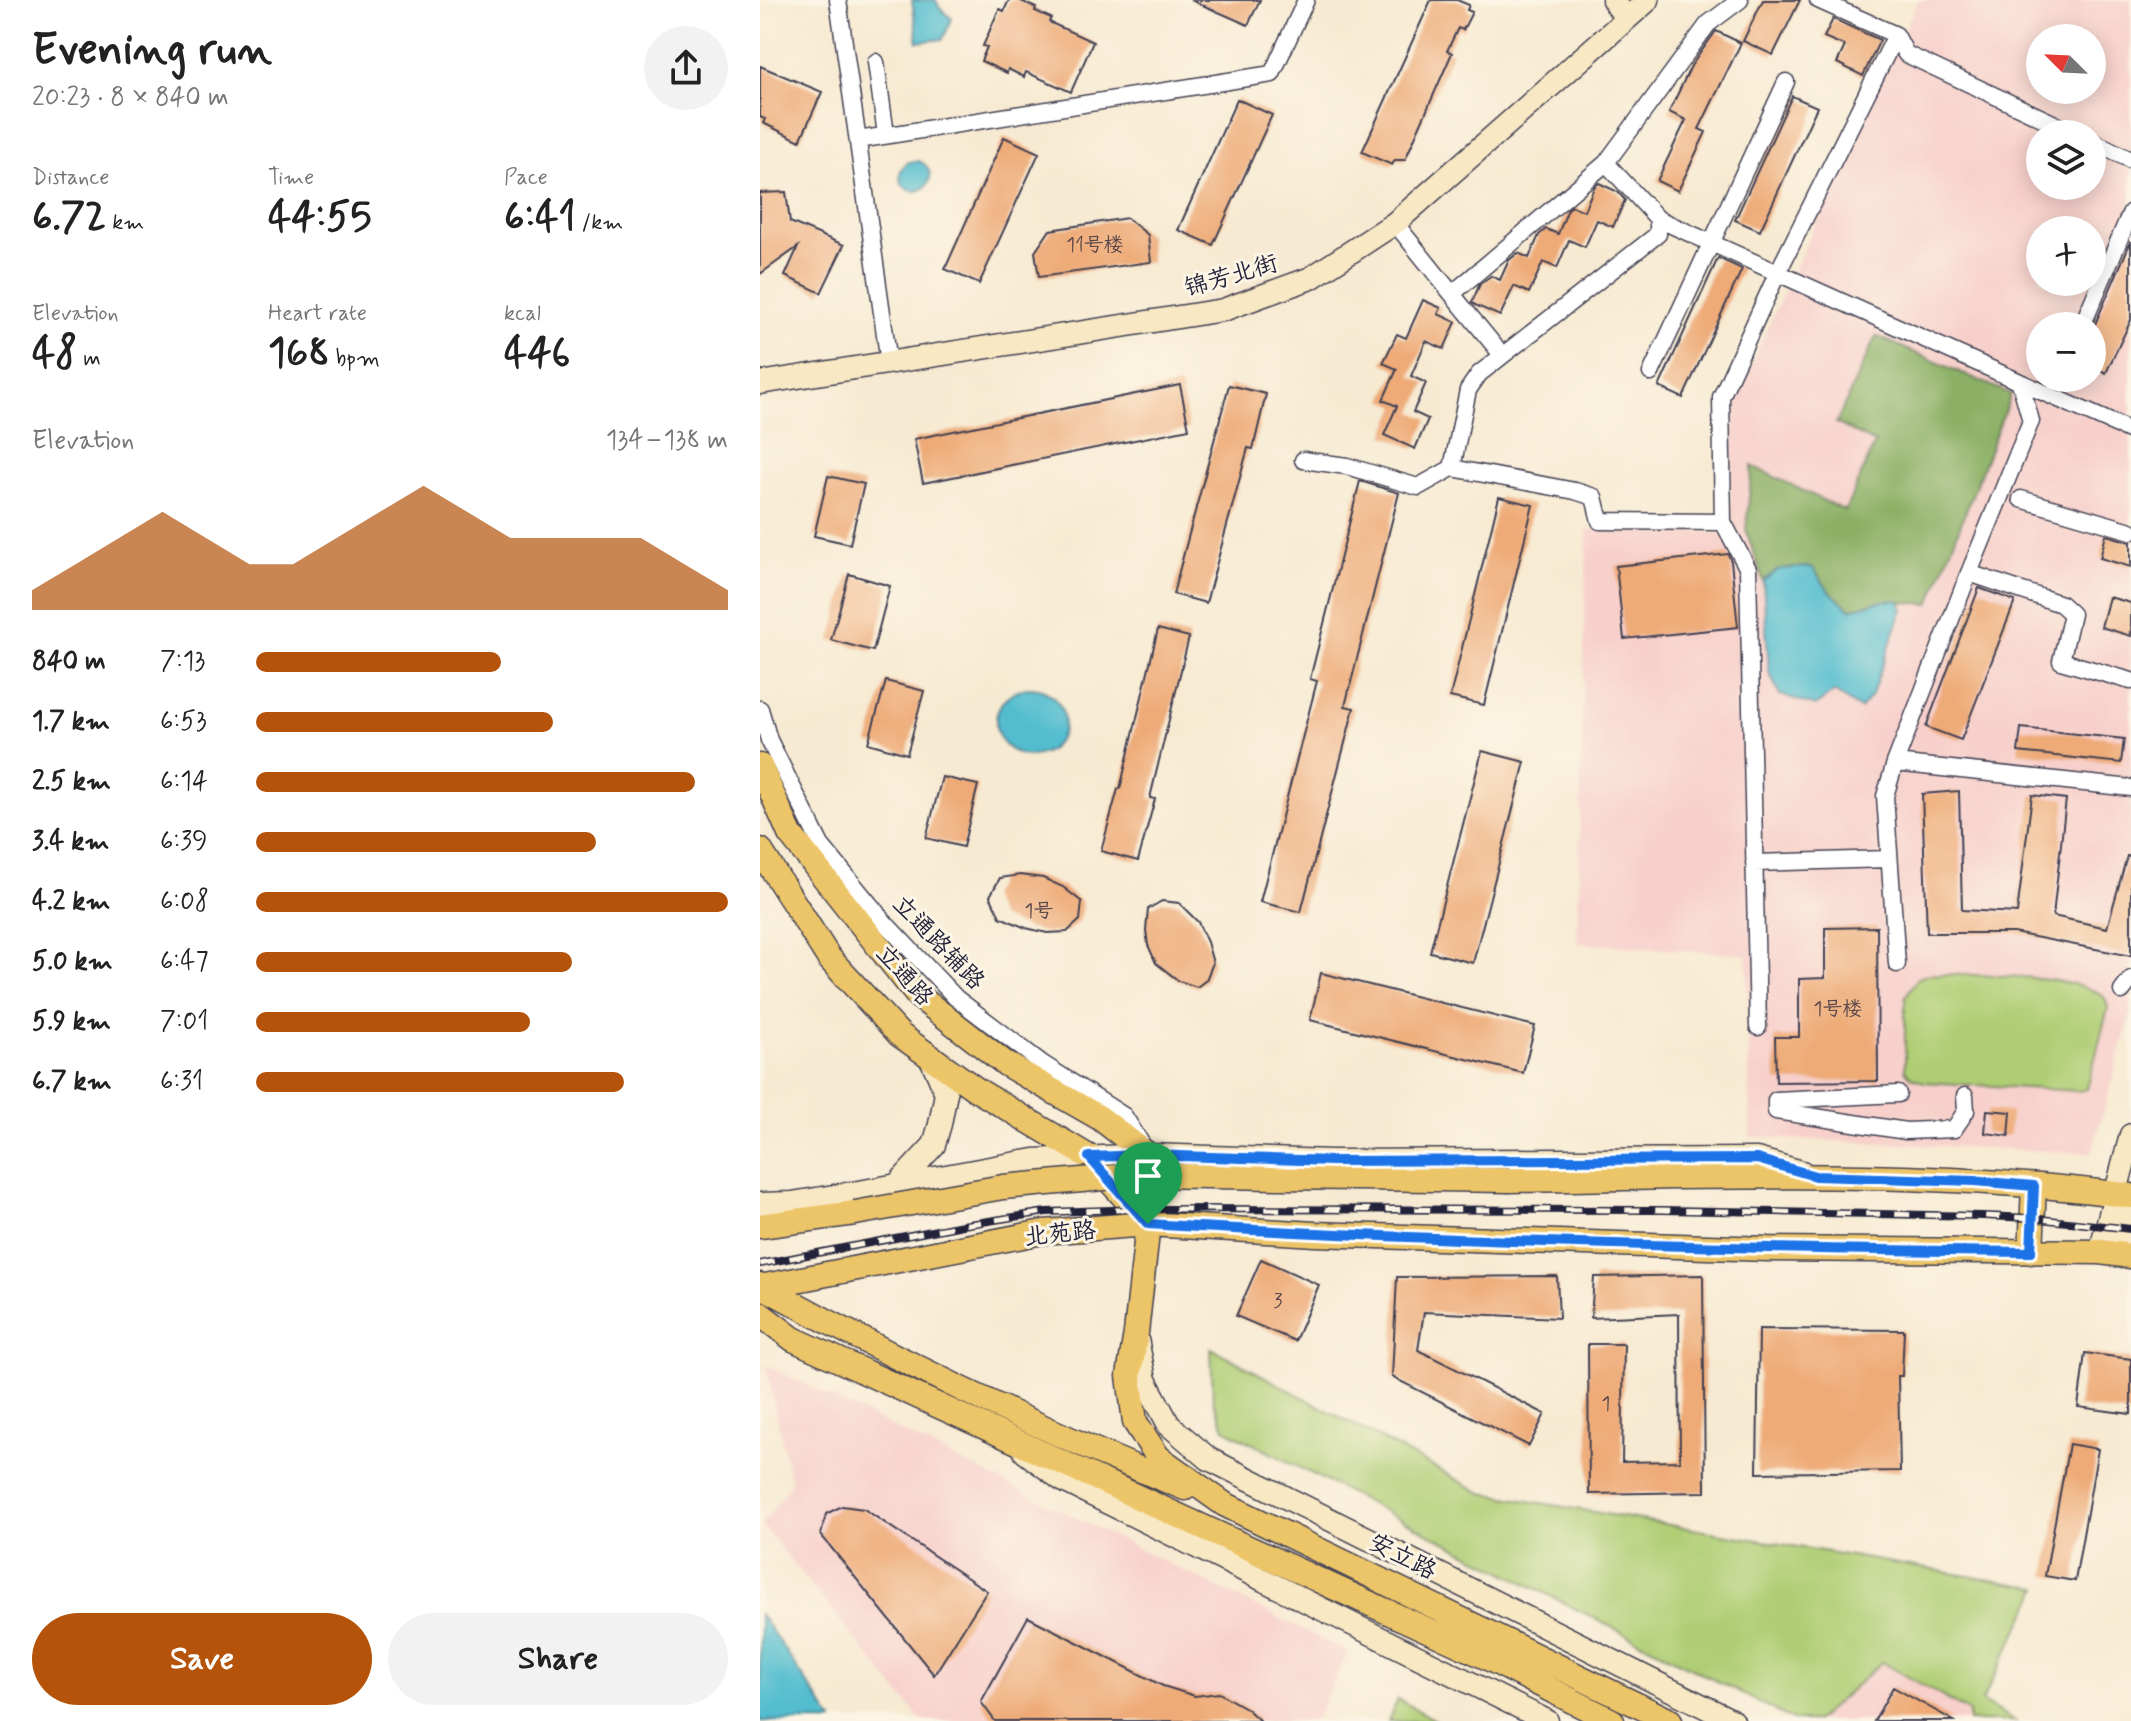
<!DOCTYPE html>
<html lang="en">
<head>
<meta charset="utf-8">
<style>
  :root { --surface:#fff; --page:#f2f2f2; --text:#222; --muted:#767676; --accent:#b45309 }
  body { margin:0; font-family:Mynerve,"LXGW WenKai TC",sans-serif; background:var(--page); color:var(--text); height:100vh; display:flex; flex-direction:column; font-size:30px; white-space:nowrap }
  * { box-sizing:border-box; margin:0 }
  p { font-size:26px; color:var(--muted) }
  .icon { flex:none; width:44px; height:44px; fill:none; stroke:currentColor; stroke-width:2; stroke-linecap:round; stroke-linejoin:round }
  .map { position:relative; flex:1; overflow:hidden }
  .side { display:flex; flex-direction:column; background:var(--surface); width:760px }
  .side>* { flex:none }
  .needle { width:52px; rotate:294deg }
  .fabs { position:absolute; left:1266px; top:24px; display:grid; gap:16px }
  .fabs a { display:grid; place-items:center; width:80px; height:80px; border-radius:50%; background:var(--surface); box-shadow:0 4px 20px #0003; font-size:40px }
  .pin { position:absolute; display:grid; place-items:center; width:68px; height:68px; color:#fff; margin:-82px -34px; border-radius:50% 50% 50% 0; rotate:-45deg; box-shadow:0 0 8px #0007 }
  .pin .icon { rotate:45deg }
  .round { display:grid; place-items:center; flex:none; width:84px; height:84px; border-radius:42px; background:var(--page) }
  .summary { display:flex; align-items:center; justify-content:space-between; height:136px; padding:0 32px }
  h1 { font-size:44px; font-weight:700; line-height:60px }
  .figures { display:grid; grid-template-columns:repeat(3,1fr); gap:12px; height:136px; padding:8px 32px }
  .figures div { display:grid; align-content:center }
  .figures b { font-size:40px; font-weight:700 }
  .figures small { font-size:22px; font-weight:400 }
  .figures p { font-size:22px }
  .chart { height:224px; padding:16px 32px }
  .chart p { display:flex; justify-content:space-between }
  .chart svg { width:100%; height:144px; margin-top:8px; fill:var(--accent); opacity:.7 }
  .primary-button { display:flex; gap:16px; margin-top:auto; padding:16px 32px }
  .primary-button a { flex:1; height:92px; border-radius:48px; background:var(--accent); color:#fff; font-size:32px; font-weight:700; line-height:92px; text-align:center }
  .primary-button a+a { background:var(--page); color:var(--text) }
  ul { padding:0 32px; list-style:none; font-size:26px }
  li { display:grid; grid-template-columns:128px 96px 1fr; align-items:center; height:60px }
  li i { height:20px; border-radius:10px; background:var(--accent) }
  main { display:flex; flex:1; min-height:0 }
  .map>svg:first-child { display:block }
  .built { fill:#f7d0cb; fill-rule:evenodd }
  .green { fill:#afcd73; stroke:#687857; stroke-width:2 }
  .forest { fill:#8bb065; stroke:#566950; stroke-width:2 }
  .water { fill:#53bdcf; stroke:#3a7085; stroke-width:2 }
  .building { fill:#eeab78 }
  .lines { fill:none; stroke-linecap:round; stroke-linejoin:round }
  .street-casing { stroke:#424052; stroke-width:19 }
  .secondary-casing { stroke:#424052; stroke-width:25 }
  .primary-casing { stroke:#424052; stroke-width:27 }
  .street { stroke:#fff; stroke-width:16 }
  .secondary { stroke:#f8e8c3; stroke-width:22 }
  .primary { stroke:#edc569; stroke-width:24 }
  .rail-casing { stroke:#22223b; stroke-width:8 }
  .rail { stroke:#fcf5e5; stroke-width:5; stroke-dasharray:15; stroke-linecap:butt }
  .primary-bridge-casing { stroke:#424052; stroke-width:27; stroke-linecap:butt }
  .primary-bridge { stroke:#edc569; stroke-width:24 }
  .route-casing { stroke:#fff; stroke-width:16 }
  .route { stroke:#1a73e8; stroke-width:10 }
  .labels { text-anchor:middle; stroke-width:6; stroke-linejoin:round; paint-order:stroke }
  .number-label { font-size:20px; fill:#55444a }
  .street-label { font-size:24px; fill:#22223b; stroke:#fcf5e5 }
</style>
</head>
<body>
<main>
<section class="side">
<div class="summary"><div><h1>Evening run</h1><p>20:23 · 8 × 840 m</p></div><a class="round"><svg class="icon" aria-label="share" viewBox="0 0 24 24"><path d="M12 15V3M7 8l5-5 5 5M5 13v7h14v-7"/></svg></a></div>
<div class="figures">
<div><p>Distance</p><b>6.72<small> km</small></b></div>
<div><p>Time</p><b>44:55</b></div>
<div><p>Pace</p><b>6:41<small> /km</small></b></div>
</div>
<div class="figures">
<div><p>Elevation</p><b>48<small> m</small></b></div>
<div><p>Heart rate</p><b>168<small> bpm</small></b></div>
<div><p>kcal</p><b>446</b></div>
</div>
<div class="chart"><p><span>Elevation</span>134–138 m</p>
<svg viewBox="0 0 160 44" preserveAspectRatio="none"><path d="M0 44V38L10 30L20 22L30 14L40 22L50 30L60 30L70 22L80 14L90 6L100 14L110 22L120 22L130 22L140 22L150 30L160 38V44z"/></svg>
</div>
<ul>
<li><b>840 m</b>7:13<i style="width:52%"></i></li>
<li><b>1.7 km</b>6:53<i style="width:63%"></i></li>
<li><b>2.5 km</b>6:14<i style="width:93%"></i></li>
<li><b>3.4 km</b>6:39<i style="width:72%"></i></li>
<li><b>4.2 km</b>6:08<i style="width:100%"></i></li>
<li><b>5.0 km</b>6:47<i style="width:67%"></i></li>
<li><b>5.9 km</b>7:01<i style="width:58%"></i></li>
<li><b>6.7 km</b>6:31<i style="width:78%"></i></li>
</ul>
<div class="primary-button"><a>Save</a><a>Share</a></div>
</section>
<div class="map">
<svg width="1371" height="1721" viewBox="0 0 1371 1721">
  <rect width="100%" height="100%" fill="#fcf5e5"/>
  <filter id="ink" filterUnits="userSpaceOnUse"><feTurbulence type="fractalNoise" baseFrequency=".0125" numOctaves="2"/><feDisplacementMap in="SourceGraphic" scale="16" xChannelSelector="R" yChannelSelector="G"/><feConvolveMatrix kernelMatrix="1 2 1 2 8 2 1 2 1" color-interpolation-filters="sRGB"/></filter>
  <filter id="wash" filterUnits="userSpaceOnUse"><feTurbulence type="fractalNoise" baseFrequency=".006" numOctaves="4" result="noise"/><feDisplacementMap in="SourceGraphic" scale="32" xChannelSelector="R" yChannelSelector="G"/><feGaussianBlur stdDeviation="1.8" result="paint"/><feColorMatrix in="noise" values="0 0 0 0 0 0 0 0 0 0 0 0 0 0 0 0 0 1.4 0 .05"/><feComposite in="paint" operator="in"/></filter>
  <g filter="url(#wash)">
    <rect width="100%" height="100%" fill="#f7ead2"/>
    <path class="built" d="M1158,0H1371V1013L1332,1153L990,1137L987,955L817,943L827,529L970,533L973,403ZM1280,38H1332V90H1280ZM1280,134H1332V186H1280ZM1280,230H1332V282H1280ZM1280,326H1332V378H1280Z
      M6,1365L588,1652L555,1721H162L2,1525L31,1483Z
      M1122,1662L1209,1712V1721H1056Z"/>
    <path class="green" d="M1170,974C1215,976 1300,973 1339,993C1345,996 1347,1001 1348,1008L1327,1089L1319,1091L1164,1082L1151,1077L1145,1070V997L1158,978Z
      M451,1348L722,1493L1279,1588L1222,1701L1255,1721H1209V1712L1122,1662L1056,1721H1035L466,1430L453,1401Z
      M638,1699L677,1721H628Z"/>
    <path class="forest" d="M1116,336L1251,394L1170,604L1122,601L1090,609L1069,591L1052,567L1019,569L1003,581L986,530L992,466L1085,511L1115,443L1076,423Z"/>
    <path class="water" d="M152,0H176L179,7L192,19L183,39L158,42Z
      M140 176a15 15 0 1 1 30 0a15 15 0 1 1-30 0Z
      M1052,567L1069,591L1090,609L1122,601L1139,600L1143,608L1112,694L1100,709L1074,692L1055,706L1020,695L1009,672L1003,581L1019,569Z
      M236 722a34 34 0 1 1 68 0a34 34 0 1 1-68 0Z
      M0,1614L73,1721H0Z"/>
    <g id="blocks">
      <path class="building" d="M249,0H259L276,8L275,11L291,18L289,22L333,42L311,92L266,72L264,77L248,69L247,73L221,61L227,47L223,46L239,9L244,11Z
        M431,0H500L488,25Z
        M671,0H697L709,5L707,10L712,12L703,30L698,28L687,51L692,53L645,160H635L632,165L602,152Z
        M1003,0H1040L1013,55L983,41Z
        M1073,19L1120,40L1103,76L1077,63L1085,46L1064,37Z
        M956,31L981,43L939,129L946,132L918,191L897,181L926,120L909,112L931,66Z
        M0,66L62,92L40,141L3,123L5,119L0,117Z
        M1032,96L1057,107L1000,231L975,220Z
        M477,99L512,115L453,245L418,230Z
        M244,137L279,153L219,284L185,269Z
        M839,183L858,192L865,200L853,227L837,220L825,247L809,240L797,268L783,262L769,293L754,286L740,316L715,305L712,302L720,284L731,276L740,280L749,260L758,253L769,258L779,235L786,229L798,234L808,209L812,206L824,211L834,187Z
        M26,192L30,222L84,245L61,293L25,276L38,247L0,274V193Z
        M367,218L388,235L391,262L279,277L275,252L290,230Z
        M1371,241V320L1346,373L1332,366V331Z
        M958,258L982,269L923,398L899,387Z
        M663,300L681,308L678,314L696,322L684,349L666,341L651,376L666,383L653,412L668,419L655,449L624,435L637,406L623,400L637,369L623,363L637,334L646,338Z
        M420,385L429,429L163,483L154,439Z
        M469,385L506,394L493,449L488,448L446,603L413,594Z
        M68,476L104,484L90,544L54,536Z
        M600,481L639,493L585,706L594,708L541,912L500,902L557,681L550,679Z
        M739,497L773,505L724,705L690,697Z
        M1346,535L1371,542V567L1340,558Z
        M968,554L971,561L978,627L864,639L856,566Z
        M89,574L130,586L113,651L71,640Z
        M1219,588L1255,601L1201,740L1166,727Z
        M1349,597L1371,603V636L1341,627Z
        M398,629L429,637L390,798L395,799L378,861L341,851L358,789H360Z
        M126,681L164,691L147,754L108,743Z
        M1261,728L1364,739L1361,763L1258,752Z
        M722,751L765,762L713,963L670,952Z
        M182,777L218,785L203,847L166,838Z
        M1199,791L1202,910L1257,913L1272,795L1306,799L1293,916L1347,928L1367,856H1371V956L1254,933H1167L1162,794Z
        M260,875L283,878L303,887L322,902L320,920L307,932L287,933L266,928L240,917L230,896L240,878Z
        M402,901L419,903L438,922L447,942L453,963L446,980L437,987L419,981L396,963L388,945L386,930L388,909Z
        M1117,927L1118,1081L1016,1082L1015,1037H1039V979L1065,978V928Z
        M561,973L775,1026L763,1073L550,1020Z
        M1227,1110L1251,1112L1249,1136L1225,1133Z
        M501,1259L559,1285L535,1341L476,1316Z
        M943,1275L945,1492L829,1494L828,1344H864L862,1462L920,1461L919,1314L831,1318L834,1277Z
        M797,1276L799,1318L664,1312L658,1350L785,1414L769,1446L632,1377L637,1277Z
        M999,1329L1144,1330L1142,1376H1138L1140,1471L997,1473Z
        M1325,1353L1371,1359V1414L1318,1407Z
        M1309,1444L1338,1449L1315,1581L1285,1576Z
        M82,1506L104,1509L227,1591L174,1675L61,1535L66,1514Z
        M268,1617L403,1686L435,1696L459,1693L487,1709L500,1721H235L221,1702Z
        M1133,1687L1194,1721H1114Z"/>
    </g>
  </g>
  <g filter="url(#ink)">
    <use href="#blocks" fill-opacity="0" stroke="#424052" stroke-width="2"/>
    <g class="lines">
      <g class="street-casing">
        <path id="street" d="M78,0L129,363
          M1058,0L1136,35L1146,54L1316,134
          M116,62L126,135
          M98,140L512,74L546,0
          M1332,141L1371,160
          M846,163L948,24L980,0
          M898,219L1260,382L1271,421L1209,573L1301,604L1312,614L1301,661L1371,681
          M635,223L692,294L846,163L898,219V234L719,374L708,390L692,468L815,491L834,497L840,521L963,522L961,397L1017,274L1136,35
          M692,294L742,355
          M1322,326L1371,212
          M891,373L1026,82
          M1260,382L1371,431
          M543,460L587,466L658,487L692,468
          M1261,499L1371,531
          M963,522L988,569L998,1027
          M0,709L9,740L61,845L126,924L196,998L283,1064L364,1116L381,1143
          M1135,763L1209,573
          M994,863L1129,859
          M1137,964L1125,796L1135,763L1371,788
          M1362,991L1371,979
          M1138,1094L1016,1100V1111L1146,1131L1194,1129L1206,1111L1205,1096"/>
      </g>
      <g class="secondary-casing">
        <path id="secondary" d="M853,0L866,18
          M0,383L463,310L551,278L635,223L888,0
          M137,1185L174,1145L180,1124L186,1093L170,1056
          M0,1204L32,1203L104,1191L274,1160L388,1155L573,1161L997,1159L1042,1172
          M1340,1252L1371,1135
          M1357,1254L1371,1202
          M377,1339L385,1380L409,1425L449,1459L973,1721
          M265,1452L302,1480L787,1721"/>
      </g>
      <g class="primary-casing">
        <path id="primary" d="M0,766L30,834L157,995L246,1064L340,1118L388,1155V1224L376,1333L369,1376L375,1422L398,1457L464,1504L910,1721
          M0,850L69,958L140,1035L217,1090L329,1157L388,1224
          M750,1180C957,1177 1166,1168 1371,1196
          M0,1226L95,1213
          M1271,1252L1274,1186
          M0,1285C138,1361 279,1429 425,1488
          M0,1287L283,1232L388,1224L555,1234L1008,1249L1340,1252L1371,1256
          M0,1314L33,1339L724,1656L852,1721"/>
      </g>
      <use href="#street" class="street"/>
      <use href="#secondary" class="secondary"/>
      <use href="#primary" class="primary"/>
      <g class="rail-casing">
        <path id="rail" d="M0,1264L203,1225L286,1212L385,1209L902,1210L1224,1216L1271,1218L1371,1229"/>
      </g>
      <use href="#rail" class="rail"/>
      <g class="primary-bridge-casing">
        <path id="primary-bridge" d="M95,1213L243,1187L378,1175L750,1180"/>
      </g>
      <use href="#primary-bridge" class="primary-bridge"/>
    </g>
  </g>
  <g class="lines" filter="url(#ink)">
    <g class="route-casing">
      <path id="route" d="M388,1155L573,1161L997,1159L1055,1176L1215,1181L1274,1186L1271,1252C977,1249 682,1242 388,1224L329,1157Z"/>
    </g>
    <use href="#route" class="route"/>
  </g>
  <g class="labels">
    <g class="number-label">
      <text x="335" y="251">11号楼</text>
      <text x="279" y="917">1号</text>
      <text x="1078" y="1015">1号楼</text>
      <text x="518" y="1307">3</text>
      <text x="846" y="1410">1</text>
    </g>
    <g class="street-label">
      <text transform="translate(471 275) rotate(-16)" y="8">锦芳北街</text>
      <text transform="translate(179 942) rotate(46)" y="8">立通路辅路</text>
      <text transform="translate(145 975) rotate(48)" y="8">立通路</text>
      <text transform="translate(300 1233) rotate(-6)" y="8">北苑路</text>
      <text transform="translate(643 1556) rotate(27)" y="8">安立路</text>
    </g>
  </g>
</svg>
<div class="fabs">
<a><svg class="needle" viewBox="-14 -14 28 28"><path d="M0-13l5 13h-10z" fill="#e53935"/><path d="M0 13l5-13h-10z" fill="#767676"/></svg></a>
<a><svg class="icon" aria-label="layers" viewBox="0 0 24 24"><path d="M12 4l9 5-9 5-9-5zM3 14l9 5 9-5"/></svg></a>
<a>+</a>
<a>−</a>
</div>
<div class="pin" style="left:388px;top:1224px;background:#1e9e55"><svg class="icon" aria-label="arrive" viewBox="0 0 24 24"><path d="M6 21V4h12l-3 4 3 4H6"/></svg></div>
</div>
</main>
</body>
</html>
